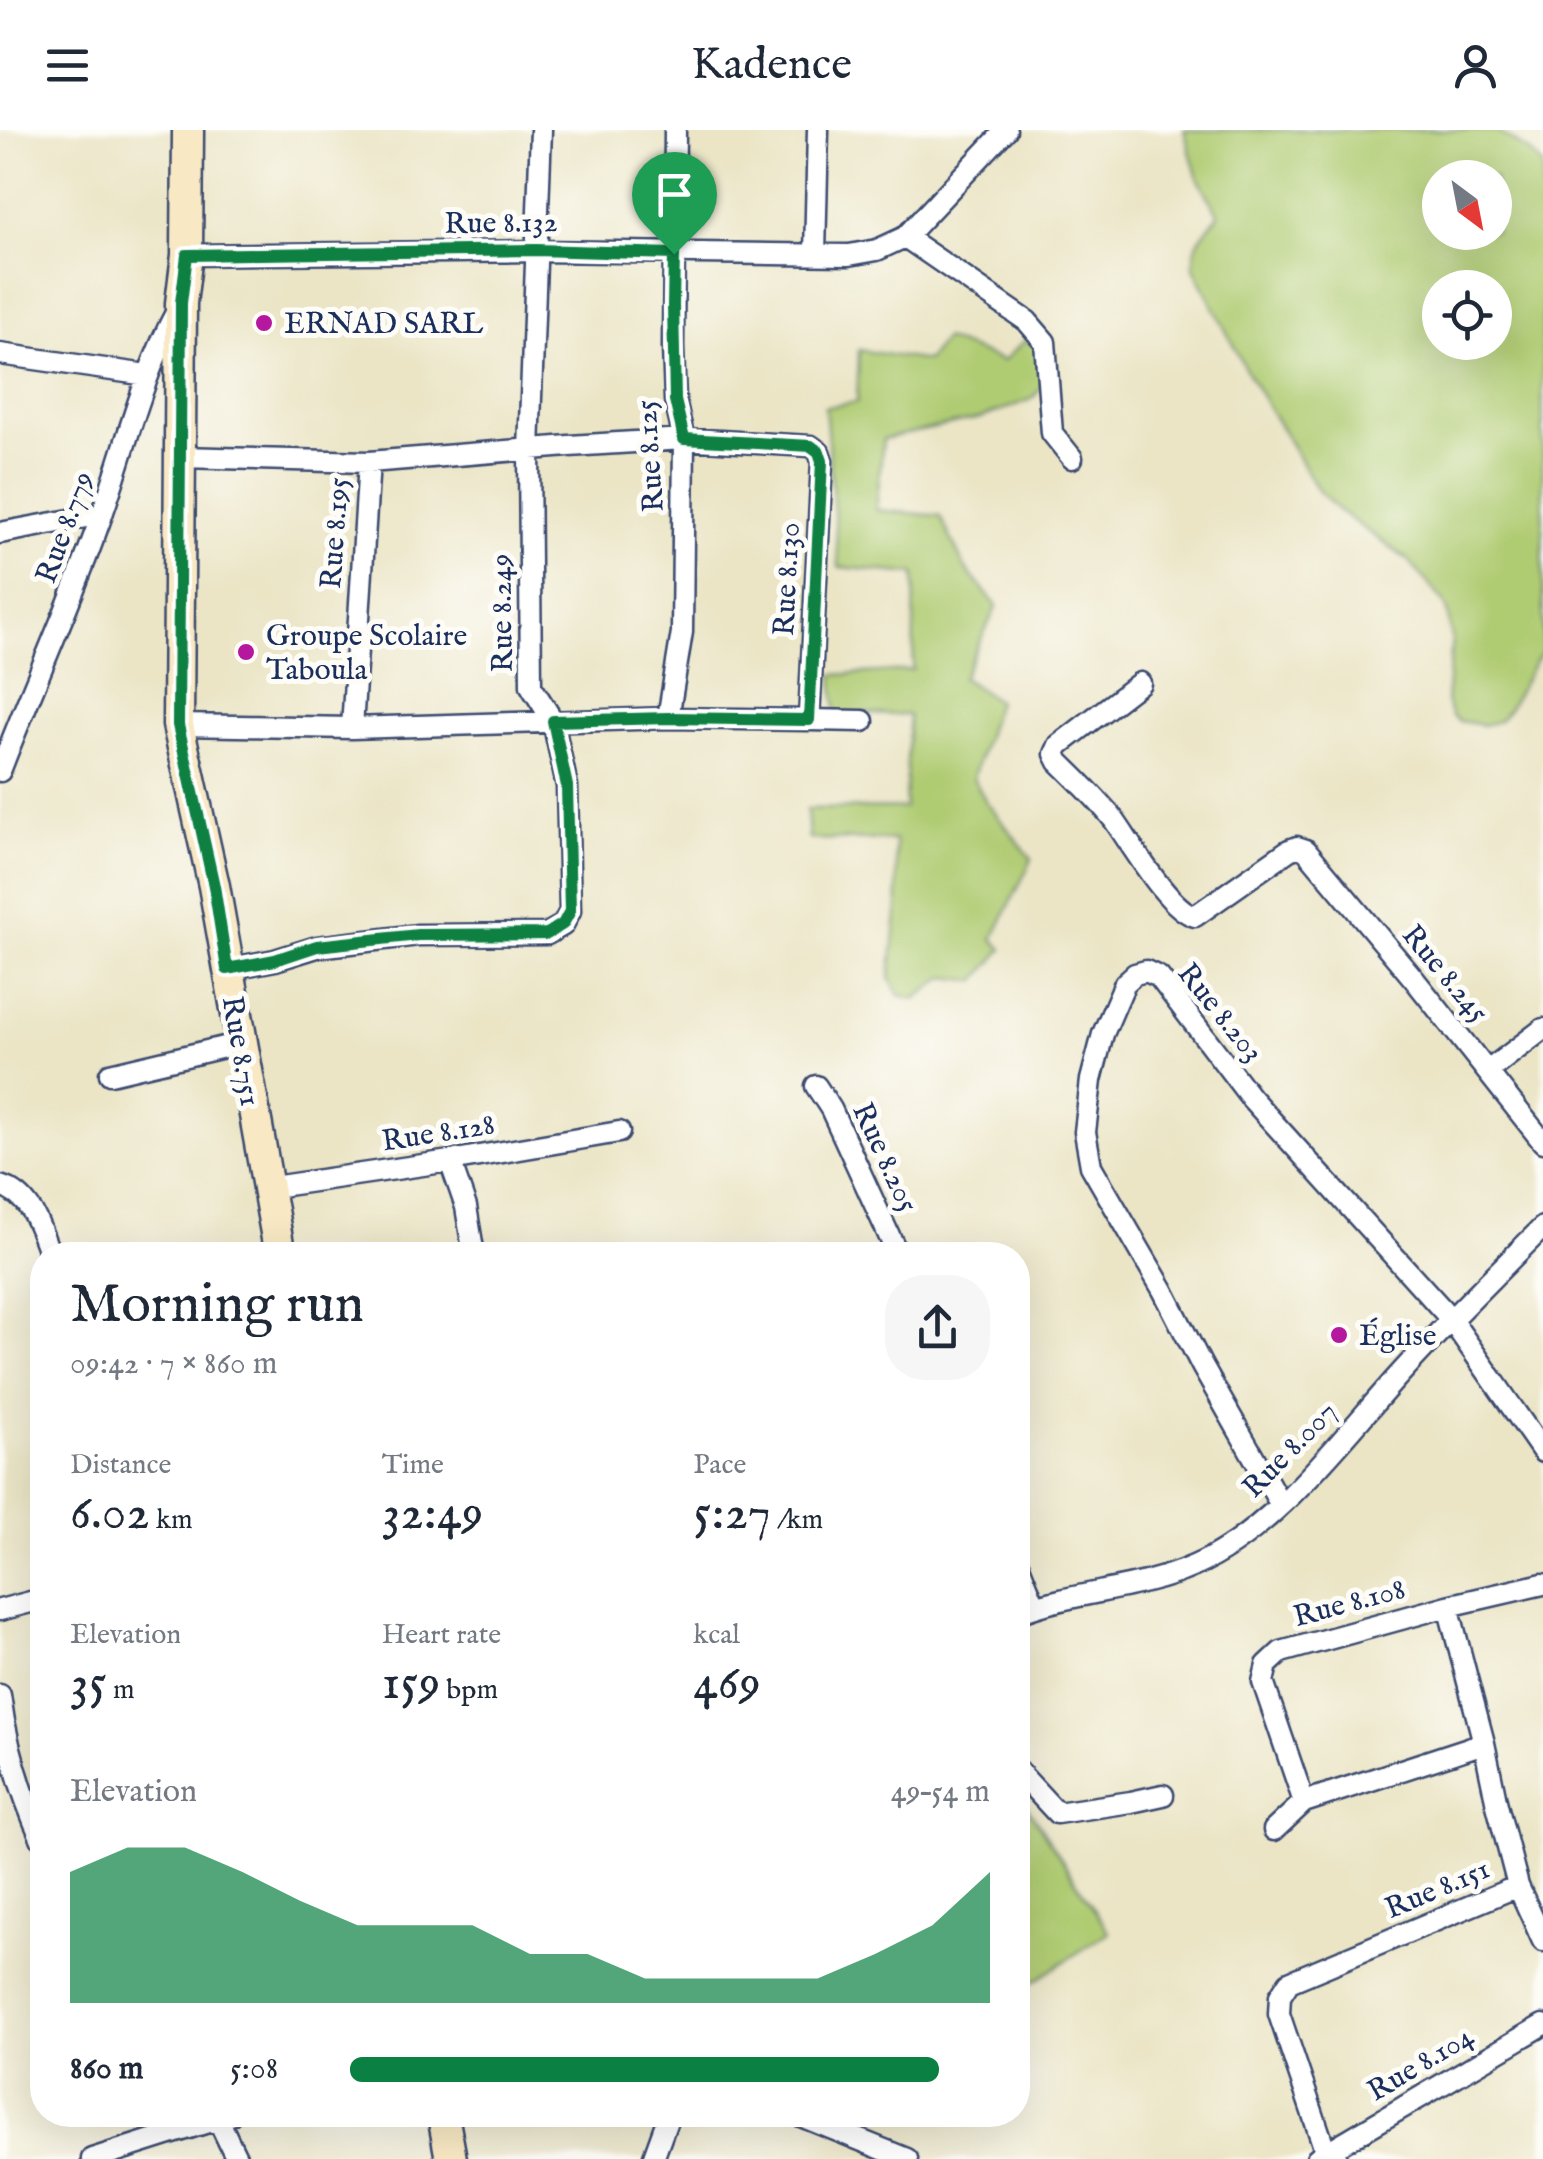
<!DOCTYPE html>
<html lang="en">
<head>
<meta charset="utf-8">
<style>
  :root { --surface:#fff; --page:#f6f6f7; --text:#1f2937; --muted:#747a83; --accent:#0b8043 }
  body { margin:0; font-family:"IM FELL English",serif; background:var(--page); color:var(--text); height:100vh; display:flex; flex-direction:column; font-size:38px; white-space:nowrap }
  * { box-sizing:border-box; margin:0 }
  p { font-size:32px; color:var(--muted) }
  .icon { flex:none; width:55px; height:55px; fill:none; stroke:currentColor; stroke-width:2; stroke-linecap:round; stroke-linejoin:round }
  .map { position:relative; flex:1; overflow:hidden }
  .details { position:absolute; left:30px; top:1112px; width:1000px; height:885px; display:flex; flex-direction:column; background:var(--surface); border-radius:40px; box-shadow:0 10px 40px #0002 }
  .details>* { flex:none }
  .needle { width:65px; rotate:148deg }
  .tools { position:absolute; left:1422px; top:30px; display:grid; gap:20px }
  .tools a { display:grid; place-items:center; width:90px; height:90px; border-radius:50%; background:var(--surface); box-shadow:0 10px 40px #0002; font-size:50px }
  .pin { position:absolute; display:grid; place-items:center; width:85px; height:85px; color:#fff; margin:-102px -42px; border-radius:50% 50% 50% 0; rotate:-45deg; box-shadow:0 0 10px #0007 }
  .pin .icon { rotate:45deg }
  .round { display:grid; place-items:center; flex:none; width:105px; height:105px; border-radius:40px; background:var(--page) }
  .summary { display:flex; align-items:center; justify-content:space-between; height:170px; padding:0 40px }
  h1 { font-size:55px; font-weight:600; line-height:75px }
  .metrics { display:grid; grid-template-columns:repeat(3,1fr); gap:15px; height:170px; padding:10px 40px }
  .metrics div { display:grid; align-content:center }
  .metrics b { font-size:50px; font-weight:600 }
  .metrics small { font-size:28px; font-weight:400 }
  .metrics p { font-size:28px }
  .chart { height:280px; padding:20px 40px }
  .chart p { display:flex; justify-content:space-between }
  .chart svg { width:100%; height:180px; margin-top:10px; fill:var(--accent); opacity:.7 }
  ul { padding:0 40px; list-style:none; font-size:32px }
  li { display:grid; grid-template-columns:160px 120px 1fr; align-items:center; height:75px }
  li i { height:25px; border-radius:12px; background:var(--accent) }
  header { display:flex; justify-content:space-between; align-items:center; height:130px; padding:0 40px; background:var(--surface); font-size:45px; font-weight:600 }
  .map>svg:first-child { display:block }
  .green { fill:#b0cc73; stroke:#667e68; stroke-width:2.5; fill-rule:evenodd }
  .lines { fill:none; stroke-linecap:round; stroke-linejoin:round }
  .street-casing { stroke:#3a4a6e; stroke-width:25 }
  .secondary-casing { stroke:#3a4a6e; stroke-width:35 }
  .street { stroke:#fff; stroke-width:20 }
  .secondary { stroke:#f8e8c3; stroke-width:30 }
  .route-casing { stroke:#fff; stroke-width:20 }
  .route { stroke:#0b8043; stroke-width:12 }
  .poi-dot { fill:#b5179e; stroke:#fdfcf7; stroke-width:4 }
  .labels { text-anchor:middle; stroke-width:10; stroke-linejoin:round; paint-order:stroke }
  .street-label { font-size:30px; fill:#1b2f5e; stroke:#fdfcf7 }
  .poi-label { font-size:30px; fill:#1b2f5e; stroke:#fdfcf7; text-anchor:start }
</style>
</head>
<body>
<header><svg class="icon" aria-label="menu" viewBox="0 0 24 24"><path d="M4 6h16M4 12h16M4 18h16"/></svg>Kadence<svg class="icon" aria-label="person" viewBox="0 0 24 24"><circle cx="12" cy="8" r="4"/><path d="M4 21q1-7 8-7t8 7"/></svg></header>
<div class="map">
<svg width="1543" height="2029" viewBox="0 0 1543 2029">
  <rect width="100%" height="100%" fill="#fdfcf7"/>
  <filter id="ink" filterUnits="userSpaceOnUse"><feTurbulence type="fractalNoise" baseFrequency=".01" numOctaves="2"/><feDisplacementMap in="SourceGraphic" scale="20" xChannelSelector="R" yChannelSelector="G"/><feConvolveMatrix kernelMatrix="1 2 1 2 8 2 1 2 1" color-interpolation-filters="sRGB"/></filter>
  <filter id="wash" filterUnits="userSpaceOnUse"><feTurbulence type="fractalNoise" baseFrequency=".0048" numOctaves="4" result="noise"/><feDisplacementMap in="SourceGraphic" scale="40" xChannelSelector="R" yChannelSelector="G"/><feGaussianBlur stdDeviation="2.25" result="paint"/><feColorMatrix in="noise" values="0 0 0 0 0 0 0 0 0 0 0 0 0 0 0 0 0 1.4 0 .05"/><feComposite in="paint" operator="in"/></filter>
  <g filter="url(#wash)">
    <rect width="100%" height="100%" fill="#ebe5c6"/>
    <path class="green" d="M1184,0H1495L1529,22L1543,35V523L1537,528L1507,581L1499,591L1483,595L1459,591L1452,586L1446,572L1452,509L1447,479L1443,471L1409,431L1337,379L1318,360L1247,242L1194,138C1192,111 1204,104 1219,85L1197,46ZM1440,48H1495V102H1440ZM1440,158H1495V212H1440Z
      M944,209L1003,231L1025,210L1042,221L1045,253L1032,269L981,288L883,309L876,380L940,386L965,438L997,476L962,548L997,571L973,648L987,673L1032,729L993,809L1003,819L976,851L945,847L915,869L899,865L890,848L898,775L895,710L809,709L807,679L905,678L909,585L836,583L833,545L913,540L915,444L839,437L825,277L857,272L859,220L927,231Z
      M1018,1663L1109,1802L1018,1862Z"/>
  </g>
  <g filter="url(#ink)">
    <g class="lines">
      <g class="street-casing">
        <path id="street" d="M905,107L1027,191L1045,212L1052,303L1072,328
          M815,124L818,0
          M187,125L537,121L849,125L877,120L905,107L1006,0
          M0,224L147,245
          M0,403L102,384
          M1140,553L1059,615L1055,624L1059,632C1078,651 1098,669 1114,690C1130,712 1169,780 1195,786L1289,720L1297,717L1306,720L1414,849L1543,1012
          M668,588L682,502L684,309L675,270L673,217L675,0
          M809,590L863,591
          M178,595L352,598L668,588L809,590L822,331L819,322L811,316L684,309L569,316L369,332L179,327
          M352,598L369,332
          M0,641C32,558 69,477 99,393C125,321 141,247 178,179
          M227,839L275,830L317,817L418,805L547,804L563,795L570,781L567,656L553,591L531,556L529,320L541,0
          M1488,941L1543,899
          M110,944L241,913
          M816,956L831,979L898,1125
          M450,1031L466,1077L474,1125
          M0,1056C31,1065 40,1097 50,1125
          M266,1058L450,1031L619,1002
          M1281,1375L1202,1236L1163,1160L1091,1036L1085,1002L1091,950L1103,904L1125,853L1135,844L1146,841L1159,847L1251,968L1450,1188L1543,1322
          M1018,1433L1035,1476
          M0,1480L42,1469
          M1018,1483C1074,1461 1138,1461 1194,1436C1274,1401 1341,1309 1399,1245C1445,1194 1494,1146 1543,1097
          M0,1565C6,1614 22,1665 42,1710
          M1484,1613L1304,1672L1263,1552L1267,1535L1281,1522L1448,1476L1543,1454
          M1018,1641L1057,1683L1131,1672L1163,1665
          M1274,1700L1304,1672
          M1518,1756L1543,1811
          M216,1985L237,2029
          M798,1985L907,2029
          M1317,2028L1543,1895
          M92,2029L230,1985
          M653,2029L669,1985
          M1337,2029L1326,2023L1279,1884L1280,1866L1289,1852L1518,1756L1497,1675L1484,1613L1448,1476"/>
      </g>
      <g class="secondary-casing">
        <path id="secondary" d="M188,0L187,125L181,173L178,595L214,756L280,1125
          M443,1985L451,2029"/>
      </g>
      <use href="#street" class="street"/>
      <use href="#secondary" class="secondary"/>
    </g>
  </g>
  <g class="lines" filter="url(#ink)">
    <g class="route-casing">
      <path id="route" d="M536,120L674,124L673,175L675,270L684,309L811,316L819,322L822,331L809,590L668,588L553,591L567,656L570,781L563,794L547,804L418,805L317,816L275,830L227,839L214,756L178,595L181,173L187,125Z"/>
    </g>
    <use href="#route" class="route"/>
  </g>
  <g class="poi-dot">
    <circle cx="264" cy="193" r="10"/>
    <circle cx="246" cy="522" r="10"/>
    <circle cx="1339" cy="1205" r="10"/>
  </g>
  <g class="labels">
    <g class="street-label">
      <text transform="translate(501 92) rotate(-1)" y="10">Rue 8.132</text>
      <text transform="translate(649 326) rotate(-94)" y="10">Rue 8.125</text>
      <text transform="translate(64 397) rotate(-70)" y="10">Rue 8.779</text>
      <text transform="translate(334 403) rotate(-86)" y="10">Rue 8.195</text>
      <text transform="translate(786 449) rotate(-87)" y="10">Rue 8.130</text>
      <text transform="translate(501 483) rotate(-91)" y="10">Rue 8.249</text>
      <text transform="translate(1446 843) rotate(50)" y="10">Rue 8.245</text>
      <text transform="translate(1221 882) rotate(51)" y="10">Rue 8.203</text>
      <text transform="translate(242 921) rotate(80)" y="10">Rue 8.751</text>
      <text transform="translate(438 1002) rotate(-9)" y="10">Rue 8.128</text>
      <text transform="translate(886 1027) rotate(65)" y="10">Rue 8.205</text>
      <text transform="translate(1289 1319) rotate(-46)" y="10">Rue 8.007</text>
      <text transform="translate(1349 1472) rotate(-15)" y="10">Rue 8.108</text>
      <text transform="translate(1437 1758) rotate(-23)" y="10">Rue 8.151</text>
      <text transform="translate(1420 1933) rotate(-31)" y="10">Rue 8.104</text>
    </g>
    <g class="poi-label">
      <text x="284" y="203">ERNAD SARL</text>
      <text x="266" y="515">Groupe Scolaire<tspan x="266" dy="34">Taboula</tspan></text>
      <text x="1359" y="1215">Église</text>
    </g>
  </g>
</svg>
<div class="tools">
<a><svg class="needle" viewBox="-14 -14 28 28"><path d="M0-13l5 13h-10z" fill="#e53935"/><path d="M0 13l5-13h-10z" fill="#747a83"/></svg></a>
<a><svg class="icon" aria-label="locate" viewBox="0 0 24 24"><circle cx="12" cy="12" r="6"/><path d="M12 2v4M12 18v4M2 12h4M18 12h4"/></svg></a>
</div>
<div class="pin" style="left:674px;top:124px;background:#1e9e55"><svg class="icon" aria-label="arrive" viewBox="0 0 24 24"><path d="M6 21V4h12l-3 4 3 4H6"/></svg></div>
<section class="details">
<div class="summary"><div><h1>Morning run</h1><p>09:42 · 7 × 860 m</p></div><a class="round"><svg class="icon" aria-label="share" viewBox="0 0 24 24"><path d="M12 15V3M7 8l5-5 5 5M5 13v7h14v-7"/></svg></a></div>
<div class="metrics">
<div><p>Distance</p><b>6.02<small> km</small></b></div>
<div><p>Time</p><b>32:49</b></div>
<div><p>Pace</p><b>5:27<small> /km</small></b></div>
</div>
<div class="metrics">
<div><p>Elevation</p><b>35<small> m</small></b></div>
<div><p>Heart rate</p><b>159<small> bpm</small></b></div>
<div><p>kcal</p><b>469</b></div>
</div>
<div class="chart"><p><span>Elevation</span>49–54 m</p>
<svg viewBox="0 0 160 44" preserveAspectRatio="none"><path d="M0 44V12L10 6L20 6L30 12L40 19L50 25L60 25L70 25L80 32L90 32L100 38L110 38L120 38L130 38L140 32L150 25L160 12V44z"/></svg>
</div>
<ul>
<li><b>860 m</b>5:08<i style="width:92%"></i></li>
</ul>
</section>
</div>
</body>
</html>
